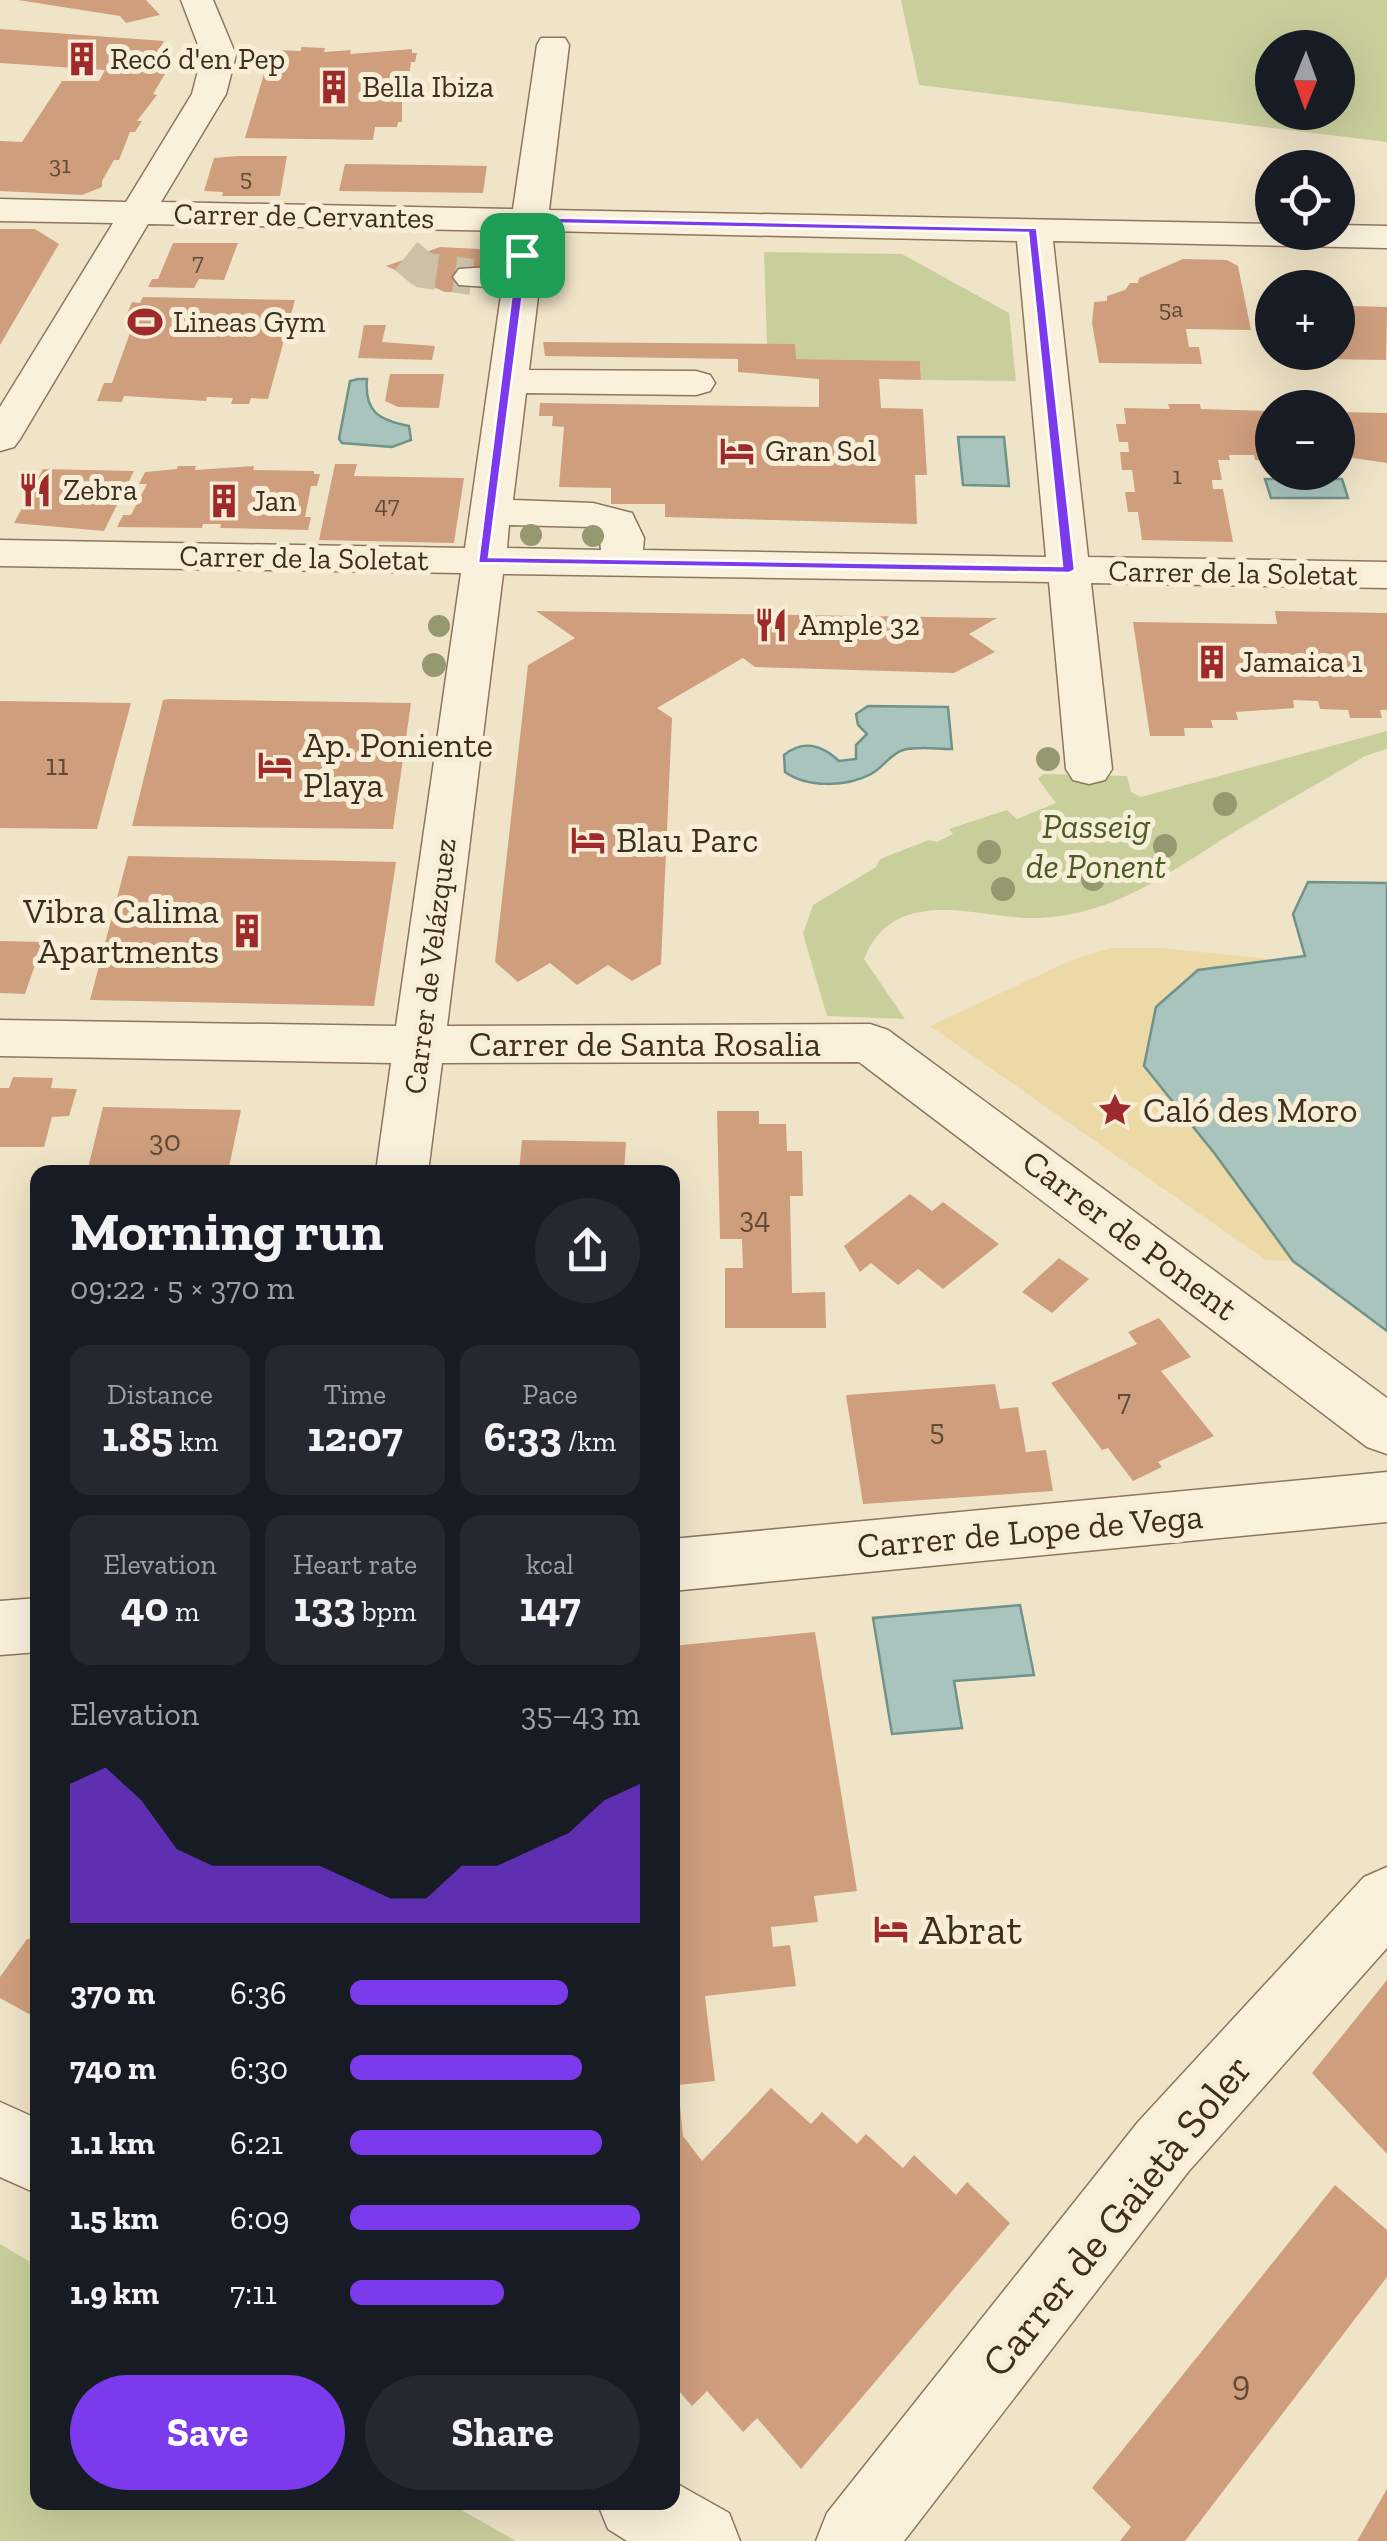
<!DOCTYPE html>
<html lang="en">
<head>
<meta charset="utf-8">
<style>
  :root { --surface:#171b24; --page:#242831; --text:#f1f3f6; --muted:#9ea1a6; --accent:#7c3aed }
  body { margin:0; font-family:"Zilla Slab",serif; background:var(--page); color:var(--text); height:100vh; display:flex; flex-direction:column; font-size:38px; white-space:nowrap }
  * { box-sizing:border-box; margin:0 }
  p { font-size:32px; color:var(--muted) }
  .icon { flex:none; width:55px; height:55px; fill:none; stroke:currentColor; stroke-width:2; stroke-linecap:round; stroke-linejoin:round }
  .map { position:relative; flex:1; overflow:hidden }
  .panel { position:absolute; left:30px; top:1165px; width:650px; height:1345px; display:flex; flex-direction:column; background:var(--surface); border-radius:20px; box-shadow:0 10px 40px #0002 }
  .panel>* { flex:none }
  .needle { width:65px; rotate:181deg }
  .buttons { position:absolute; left:1255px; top:30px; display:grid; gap:20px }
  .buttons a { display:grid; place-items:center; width:100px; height:100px; border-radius:50%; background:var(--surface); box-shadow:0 10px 40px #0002; font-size:50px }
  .pin { position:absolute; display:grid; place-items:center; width:85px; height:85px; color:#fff; margin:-42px; border-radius:20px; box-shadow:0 5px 15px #0006 }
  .round { display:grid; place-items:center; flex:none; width:105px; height:105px; border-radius:52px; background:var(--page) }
  .head { display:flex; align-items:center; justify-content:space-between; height:170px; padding:0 40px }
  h1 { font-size:55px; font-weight:700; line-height:75px }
  .stats { display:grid; grid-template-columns:repeat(3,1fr); gap:15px; height:170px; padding:10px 40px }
  .stats div { display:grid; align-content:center; border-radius:20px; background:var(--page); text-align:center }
  .stats b { font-size:42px; font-weight:700 }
  .stats small { font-size:28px; font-weight:400 }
  .stats p { font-size:28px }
  .chart { height:280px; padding:20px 40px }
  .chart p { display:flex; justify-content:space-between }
  .chart svg { width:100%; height:180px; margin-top:10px; fill:var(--accent); opacity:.7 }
  .cta { display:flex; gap:20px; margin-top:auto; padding:20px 40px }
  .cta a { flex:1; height:115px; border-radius:60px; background:var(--accent); color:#fff; font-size:40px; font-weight:700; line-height:115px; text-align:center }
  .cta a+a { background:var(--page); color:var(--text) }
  ul { padding:0 40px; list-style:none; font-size:32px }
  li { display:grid; grid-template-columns:160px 120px 1fr; align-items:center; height:75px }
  li i { height:25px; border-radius:12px; background:var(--accent) }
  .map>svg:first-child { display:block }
  .green { fill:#c9cf9b; fill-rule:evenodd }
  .sand { fill:#ecd9a5 }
  .water { fill:#a9c4bc; stroke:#6f938a; stroke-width:2.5 }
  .building { fill:#cf9f7d }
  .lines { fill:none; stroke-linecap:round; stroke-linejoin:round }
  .minor-tunnel { stroke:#ccc0a6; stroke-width:36; stroke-dasharray:36 18; stroke-linecap:butt }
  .minor-casing { stroke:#8d765c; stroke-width:3 }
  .minor { fill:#faf1dc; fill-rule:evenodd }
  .tree { fill:#96986f }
  .route { fill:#7c3aed; stroke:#fff; stroke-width:2.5; fill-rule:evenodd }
  .labels { text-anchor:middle; stroke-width:10; stroke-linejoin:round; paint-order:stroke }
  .far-number-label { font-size:25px; fill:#624a37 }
  .far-poi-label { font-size:30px; fill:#3d2e20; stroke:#f7eed8; text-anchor:start }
  .far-street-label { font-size:30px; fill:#3d2e20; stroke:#f7eed8 }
  .number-label { font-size:30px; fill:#624a37 }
  .poi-label { font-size:35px; fill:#3d2e20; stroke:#f7eed8; text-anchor:start }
  .park-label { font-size:35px; font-style:italic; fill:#4d5a26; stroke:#f7eed8 }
  .street-label { font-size:35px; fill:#3d2e20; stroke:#f7eed8 }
  .near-number-label { font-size:35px; fill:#624a37 }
  .near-poi-label { font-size:42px; fill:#3d2e20; stroke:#f7eed8; text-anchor:start }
  .near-street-label { font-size:42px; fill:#3d2e20; stroke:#f7eed8 }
</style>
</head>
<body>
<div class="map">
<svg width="1387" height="2541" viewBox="0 0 1387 2541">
  <rect width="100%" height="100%" fill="#f0e4c8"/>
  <path class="green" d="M901,0H1387V142L919,85ZM1272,48H1338V112H1272Z
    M764,252L902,254L1009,313L1016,381L921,380L920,361L796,359L767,344Z
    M1387,731V749L1365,756C1319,783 1272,809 1226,837C1168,874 1112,915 1040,918C1010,919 979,911 948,910C908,909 879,921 864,959L905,1019L827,1016L803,934L813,905L876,867L880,859L929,840L937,842L953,834L949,829L1007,810L1017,819L1056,803L1038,779L1043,774L1127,776L1131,792L1141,797Z
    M0,2244L37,2266L38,2502L449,2503L516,2541H0Z"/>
  <path class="sand" d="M1111,948H1161L1270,959L1198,970L1156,1007L1144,1065L1215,1154L1293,1261L1266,1260L930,1026L1072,960Z"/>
  <path class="water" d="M358,379H367C364,412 379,420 409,426L411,440L392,447L342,443L339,439L350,381Z
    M958,437H1004L1009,486L963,485Z
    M1265,479H1342L1348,498H1271Z
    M868,706L948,707L952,749C936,749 918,746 903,750C890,754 883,768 871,774C847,787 807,788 785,772L784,755C804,739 822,745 839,761L856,759V745L867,734L858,725L856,714Z
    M1308,882L1387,883V1331L1293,1261L1215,1154L1144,1066L1156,1007L1198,970L1305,956L1293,914Z
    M1020,1605L1034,1675L954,1681L962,1728L892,1734L873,1618Z"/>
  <path class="building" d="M18,0H146L160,15L126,23L120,16Z
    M0,29L164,41L160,48L166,49L162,55H166L161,63L171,64L153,94L157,95L137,121H142L135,132H130L119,160H114L102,181V187L82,195L0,191V141L22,142L62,81H99L105,70L0,63Z
    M301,47L325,48L324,52L351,50L350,54L412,49V53H417L415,62H411L406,100H402V122H398L397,127H375L373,140L245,138L271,50L301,51Z
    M238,156H287L280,196H222L223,192L204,191L214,158Z
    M345,164L433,165L487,166L483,193L339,191Z
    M0,229H35L59,244L0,345Z
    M173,243H238L224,280L199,279L194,288L148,287L152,279H158Z
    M440,247L479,249L489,255L488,261L452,292H445L386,266Z
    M1183,259L1227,260L1238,266L1251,330L1186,329L1189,347H1199L1202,364L1099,363L1092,323L1094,302L1107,301V296L1125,290L1130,283H1138L1139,278Z
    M143,297L295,300L268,399L251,398L249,404H231L233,398L207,397L206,401L124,396L122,402L97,401L104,383H112L135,319H125L132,302L140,303Z
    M1338,299L1350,300L1352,306L1387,307L1386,360L1322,359L1320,352H1338Z
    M364,325H386L382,342L435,346L432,360L358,358Z
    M543,342L795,344L796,359L920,361L921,380L879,379L881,408L923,409L927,475H915L917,524L665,517V504H611V488L559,487L564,427L552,426L553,416H539L540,403L819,407V379L738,372V359L545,356Z
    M390,374H444L439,408L398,407L385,401Z
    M1168,404H1200L1201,409L1272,411V461L1255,460L1254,455H1229L1230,460H1218L1222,480H1212L1213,489H1223L1233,542L1142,540L1138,512H1128L1125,492H1135L1132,470H1122L1120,452H1129L1128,442H1119L1116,424H1126L1124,408L1170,409Z
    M1338,412L1387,413V463L1346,457L1348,462H1338Z
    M335,464H357L354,476L464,478L454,543L319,540Z
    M178,466H196L195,470L254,466L253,470L314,471V474H320L317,486H311L305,517H311L308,530L220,528L221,524H203L202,528L117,527L123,515H131L147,484H139L145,472L177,469Z
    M43,469L134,471L104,531L14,523Z
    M536,611L997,618L969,634L995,652L954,673L755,667L743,658L657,708L672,718L661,964L632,981L608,965L577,985L550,963L518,982L495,962L528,665L575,638Z
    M1275,611L1387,613V710H1380L1382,718H1350L1348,710L1320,709L1318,701L1293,700L1294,708L1236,712L1238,720H1211L1213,728H1184L1185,736H1150L1133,622L1277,624Z
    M170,699L411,703L393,829L132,826L163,700Z
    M0,701L131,703L97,829L0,828Z
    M128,856L396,862L374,1006L90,1000Z
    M0,941L43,942L25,994L0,993Z
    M13,1077L53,1078L51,1088L77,1089L69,1116L52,1117L44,1147H0V1088H9Z
    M103,1107L241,1110L228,1172H87Z
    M717,1111H759V1124H786L787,1151H802L803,1196H790L792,1293L825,1292L826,1328H725V1268H743L742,1239H720Z
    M522,1140L626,1142L624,1172H519Z
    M910,1194L932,1211L943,1202L999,1244L943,1289L918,1269L898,1285L871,1263L860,1272L844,1246Z
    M1059,1258L1089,1279L1052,1313L1022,1292Z
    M1159,1318L1191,1357L1161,1371L1214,1436L1158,1462L1162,1467L1133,1481L1108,1448L1102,1450L1051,1383L1137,1344L1128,1332Z
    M995,1384L1000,1409L1018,1407L1026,1452L1046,1450L1053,1491L863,1504L846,1395Z
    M815,1632L857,1891L814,1896L818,1922L771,1927L773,1947L790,1945L796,1986L705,1996L715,2081L678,2085L683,2136L702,2161L771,2088L811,2124L822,2112L857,2144L866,2134L903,2168L914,2155L956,2195L967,2182L1010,2223L801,2469L757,2418L743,2432L707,2391L692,2406L672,2383V1646Z
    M38,1938V2019L0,1998V1977L27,1939Z
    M1387,1980V2154L1312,2073Z
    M1335,2185L1387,2230V2277L1185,2541H1120L1131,2527L1092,2488Z
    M1387,2489V2541H1357Z"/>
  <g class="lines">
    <path class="minor-tunnel" d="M406,256L423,270L472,277"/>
    <g class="minor-casing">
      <path id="minor" d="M181,0H213L236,55L226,94L161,202L513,209L537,45L541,38H565L569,45L549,210L1272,224V232H1338V225L1387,226V248L1053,241L1088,557L1387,562V588L1091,583L1112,769L1105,780L1089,784L1073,780L1066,769L1049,582L503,574L447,1026L870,1024L888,1030L1387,1398V1454L1367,1447L859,1062L442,1063L428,1172H376L391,1063L0,1056V1020L396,1026L461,573L0,566V540L465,548L502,288L459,285L453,277L459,269L505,266L510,231L148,224L20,439L14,447L0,451V407L113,223L0,221V199L126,202L192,94L202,55ZM546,231L1017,241L1046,557L643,550L644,538L632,513L593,503L513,500L526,393L696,395L710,391L715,383L710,375L696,371L529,370ZM509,525L591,527L599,530L601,550L507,548Z
        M1387,1472V1522L672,1591V1539Z
        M38,1598V1652L0,1655V1601Z
        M1387,1867V1948L1188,2172L904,2541H816L827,2513L1138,2122L1364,1877Z
        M0,2102L38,2119V2194L0,2177Z
        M672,2481L729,2513L740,2541H627L608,2529L597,2502H672Z"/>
    </g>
    <use href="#minor" class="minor"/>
  </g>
  <g class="tree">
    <circle cx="531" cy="535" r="11"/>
    <circle cx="593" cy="536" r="11"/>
    <circle cx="439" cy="626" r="11"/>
    <circle cx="434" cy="665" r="12"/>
    <circle cx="1048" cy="759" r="12"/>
    <circle cx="1225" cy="804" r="12"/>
    <circle cx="1165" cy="846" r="12"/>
    <circle cx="989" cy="852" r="12"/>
    <circle cx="1093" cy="879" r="12"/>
    <circle cx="1003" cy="889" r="12"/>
  </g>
  <path class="route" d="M527,217L1037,228L1075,570L1069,573L478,563L521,220ZM532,223L1028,233L1062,566L489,557Z"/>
  <defs>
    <g id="building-bare" transform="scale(2.7)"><path d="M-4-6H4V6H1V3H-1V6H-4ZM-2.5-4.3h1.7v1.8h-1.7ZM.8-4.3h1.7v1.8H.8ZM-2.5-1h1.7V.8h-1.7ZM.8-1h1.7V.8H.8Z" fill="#9e2a2b" stroke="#f7eed8" stroke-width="2.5" paint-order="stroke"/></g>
    <g id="stadium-bare" transform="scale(2.7)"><path d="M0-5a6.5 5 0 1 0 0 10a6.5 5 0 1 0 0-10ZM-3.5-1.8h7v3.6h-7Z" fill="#9e2a2b" stroke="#f7eed8" stroke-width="2.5" paint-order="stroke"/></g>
    <g id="hotel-bare" transform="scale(2.7)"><path d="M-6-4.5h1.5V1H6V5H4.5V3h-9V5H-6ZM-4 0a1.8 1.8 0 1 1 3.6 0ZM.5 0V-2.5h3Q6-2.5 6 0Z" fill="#9e2a2b" stroke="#f7eed8" stroke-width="2.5" paint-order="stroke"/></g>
    <g id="restaurant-bare" transform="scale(2.7)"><path d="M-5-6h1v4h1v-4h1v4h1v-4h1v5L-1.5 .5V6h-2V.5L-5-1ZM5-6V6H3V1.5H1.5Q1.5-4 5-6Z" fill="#9e2a2b" stroke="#f7eed8" stroke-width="2.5" paint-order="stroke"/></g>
    <g id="sight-bare" transform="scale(2.7)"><path d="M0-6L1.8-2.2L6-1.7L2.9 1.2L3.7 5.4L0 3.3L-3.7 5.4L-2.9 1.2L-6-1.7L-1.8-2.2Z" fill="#9e2a2b" stroke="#f7eed8" stroke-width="2.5" paint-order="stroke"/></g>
  </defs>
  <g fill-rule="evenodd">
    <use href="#building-bare" x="82" y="59"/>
    <use href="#building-bare" x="334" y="87"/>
    <use href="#stadium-bare" x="145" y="322"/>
    <use href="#hotel-bare" x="737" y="451"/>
    <use href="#restaurant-bare" x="35" y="490"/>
    <use href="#building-bare" x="224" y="501"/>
    <use href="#restaurant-bare" x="771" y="625"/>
    <use href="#building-bare" x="1212" y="662"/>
    <use href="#hotel-bare" x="275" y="765"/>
    <use href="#hotel-bare" x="588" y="840"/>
    <use href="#building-bare" x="247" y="931"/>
    <use href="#sight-bare" x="1115" y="1110"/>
    <use href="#hotel-bare" x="891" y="1929"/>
  </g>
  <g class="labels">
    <g class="far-number-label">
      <text x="60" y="173">31</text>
      <text x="246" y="186">5</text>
      <text x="198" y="270">7</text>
      <text x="1171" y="317">5a</text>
      <text x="1177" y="484">1</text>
      <text x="387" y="513">47</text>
    </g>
    <g class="far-poi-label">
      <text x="110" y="69">Recó d'en Pep</text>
      <text x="362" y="97">Bella Ibiza</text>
      <text x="173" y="332">Lineas Gym</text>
      <text x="765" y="461">Gran Sol</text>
      <text x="63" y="500">Zebra</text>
      <text x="252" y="511">Jan</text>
      <text x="799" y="635">Ample 32</text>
      <text x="1240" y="672">Jamaica 1</text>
    </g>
    <g class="far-street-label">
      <text transform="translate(304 216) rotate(1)" y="10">Carrer de Cervantes</text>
      <text transform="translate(304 558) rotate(1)" y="10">Carrer de la Soletat</text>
      <text transform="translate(1233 573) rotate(1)" y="10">Carrer de la Soletat</text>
      <text transform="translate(430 966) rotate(-83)" y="10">Carrer de Velázquez</text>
    </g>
    <g class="number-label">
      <text x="57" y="775">11</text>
      <text x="165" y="1151">30</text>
      <text x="755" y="1228">34</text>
      <text x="1124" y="1410">7</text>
      <text x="937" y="1440">5</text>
    </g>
    <g class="poi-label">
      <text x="303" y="757">Ap. Poniente<tspan x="303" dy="40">Playa</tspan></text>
      <text x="616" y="852">Blau Parc</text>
      <text x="219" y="923" text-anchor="end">Vibra Calima<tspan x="219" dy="40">Apartments</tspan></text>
      <text x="1143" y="1122">Caló des Moro</text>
    </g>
    <g class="park-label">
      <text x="1096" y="838">Passeig<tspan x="1096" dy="40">de Ponent</tspan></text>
    </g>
    <g class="street-label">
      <text x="645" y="1056">Carrer de Santa Rosalia</text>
      <text transform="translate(1130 1235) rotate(37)" y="12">Carrer de Ponent</text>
      <text transform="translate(1030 1531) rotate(-5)" y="12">Carrer de Lope de Vega</text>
    </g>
    <g class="near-number-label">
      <text x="1241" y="2395">9</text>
    </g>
    <g class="near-poi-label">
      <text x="919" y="1944">Abrat</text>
    </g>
    <g class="near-street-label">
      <text transform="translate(1116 2215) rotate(-51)" y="15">Carrer de Gaietà Soler</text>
    </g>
  </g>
</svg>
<div class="buttons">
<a><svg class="needle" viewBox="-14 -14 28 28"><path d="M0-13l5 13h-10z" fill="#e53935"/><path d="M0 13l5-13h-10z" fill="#9ea1a6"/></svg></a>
<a><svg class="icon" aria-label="locate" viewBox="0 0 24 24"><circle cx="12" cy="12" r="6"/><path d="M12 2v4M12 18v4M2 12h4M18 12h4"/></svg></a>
<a>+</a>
<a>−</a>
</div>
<div class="pin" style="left:522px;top:255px;background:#1e9e55"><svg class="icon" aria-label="arrive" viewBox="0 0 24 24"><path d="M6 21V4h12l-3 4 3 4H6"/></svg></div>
<section class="panel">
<div class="head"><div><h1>Morning run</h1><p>09:22 · 5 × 370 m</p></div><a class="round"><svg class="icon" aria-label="share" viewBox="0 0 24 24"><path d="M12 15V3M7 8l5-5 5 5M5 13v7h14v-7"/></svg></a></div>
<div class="stats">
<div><p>Distance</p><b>1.85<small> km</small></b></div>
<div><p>Time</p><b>12:07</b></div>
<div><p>Pace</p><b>6:33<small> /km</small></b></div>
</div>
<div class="stats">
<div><p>Elevation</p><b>40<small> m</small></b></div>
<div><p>Heart rate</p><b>133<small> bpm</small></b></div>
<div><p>kcal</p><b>147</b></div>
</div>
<div class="chart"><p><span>Elevation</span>35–43 m</p>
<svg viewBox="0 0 160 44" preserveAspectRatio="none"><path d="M0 44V10L10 6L20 14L30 26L40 30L50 30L60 30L70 30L80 34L90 38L100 38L110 30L120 30L130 26L140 22L150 14L160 10V44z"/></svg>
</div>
<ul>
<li><b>370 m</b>6:36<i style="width:75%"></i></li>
<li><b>740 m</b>6:30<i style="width:80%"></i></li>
<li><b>1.1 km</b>6:21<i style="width:87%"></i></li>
<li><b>1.5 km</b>6:09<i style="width:100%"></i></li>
<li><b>1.9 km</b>7:11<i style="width:53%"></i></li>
</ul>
<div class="cta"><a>Save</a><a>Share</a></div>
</section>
</div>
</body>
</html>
